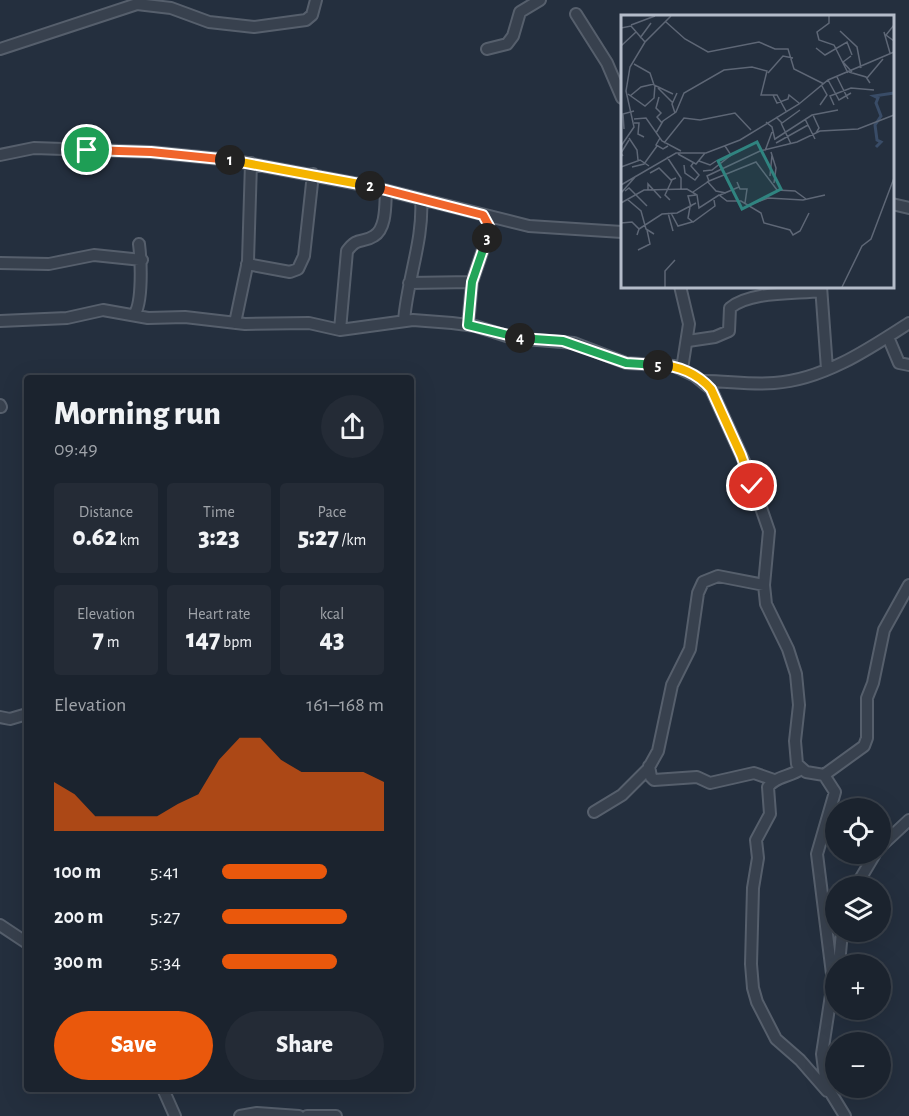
<!DOCTYPE html>
<html lang="en">
<head>
<meta charset="utf-8">
<style>
  :root { --surface:#1b232e; --page:#242b36; --text:#f1f3f6; --muted:#a0a4aa; --line:#39404a; --accent:#ea580c }
  body { margin:0; font-family:"Alegreya Sans",sans-serif; background:var(--page); color:var(--text); height:100vh; display:flex; flex-direction:column; font-size:22px; white-space:nowrap }
  * { box-sizing:border-box; margin:0 }
  p { font-size:20px; color:var(--muted) }
  .icon { flex:none; width:33px; height:33px; fill:none; stroke:currentColor; stroke-width:2; stroke-linecap:round; stroke-linejoin:round }
  .map { position:relative; flex:1; overflow:hidden }
  .details { position:absolute; left:24px; top:375px; width:390px; height:717px; display:flex; flex-direction:column; background:var(--surface); border-radius:6px; box-shadow:0 6px 24px #0002,0 0 0 2px var(--line) }
  .details>* { flex:none }
  .tools { position:absolute; left:825px; top:798px; display:grid; gap:12px }
  .tools a { display:grid; place-items:center; width:66px; height:66px; border-radius:50%; background:var(--surface); box-shadow:0 6px 24px #0002,0 0 0 2px var(--line); font-size:30px }
  .pin { position:absolute; display:grid; place-items:center; width:51px; height:51px; color:#fff; margin:-26px; border:3px solid #fff; border-radius:50%; box-shadow:0 2px 6px #0007 }
  .km { position:absolute; width:30px; height:30px; margin:-15px; border-radius:50%; background:#222; color:#fff; font-size:16px; line-height:30px; text-align:center }
  .round { display:grid; place-items:center; flex:none; width:63px; height:63px; border-radius:32px; background:var(--page) }
  .headline { display:flex; align-items:center; justify-content:space-between; height:102px; padding:0 30px }
  h1 { font-size:33px; font-weight:800; line-height:45px }
  .metrics { display:grid; grid-template-columns:repeat(3,1fr); gap:9px; height:102px; padding:6px 30px }
  .metrics div { display:grid; align-content:center; border-radius:6px; background:var(--page); text-align:center }
  .metrics b { font-size:26px; font-weight:800 }
  .metrics small { font-size:16px; font-weight:400 }
  .metrics p { font-size:16px }
  .chart { height:168px; padding:12px 30px }
  .chart p { display:flex; justify-content:space-between }
  .chart svg { width:100%; height:108px; margin-top:6px; fill:var(--accent); opacity:.7 }
  .action { display:flex; gap:12px; margin-top:auto; padding:12px 30px }
  .action a { flex:1; height:69px; border-radius:36px; background:var(--accent); color:#fff; font-size:24px; font-weight:800; line-height:69px; text-align:center }
  .action a+a { background:var(--page); color:var(--text) }
  ul { padding:0 30px; list-style:none; font-size:20px }
  li { display:grid; grid-template-columns:96px 72px 1fr; align-items:center; height:45px }
  li i { height:15px; border-radius:8px; background:var(--accent) }
  .map>svg:first-child { display:block }
  .lines { fill:none; stroke-linecap:round; stroke-linejoin:round }
  .minor-casing { stroke:#565f6c; stroke-width:14 }
  .minor { stroke:#38414e; stroke-width:10 }
  .split-1-casing { stroke:#fff; stroke-width:12 }
  .split-2-casing { stroke:#fff; stroke-width:12 }
  .split-3-casing { stroke:#fff; stroke-width:12 }
  .split-4-casing { stroke:#fff; stroke-width:12 }
  .split-5-casing { stroke:#fff; stroke-width:12 }
  .split-6-casing { stroke:#fff; stroke-width:12 }
  .split-1 { stroke:#f0652b; stroke-width:8 }
  .split-2 { stroke:#f5b400; stroke-width:8 }
  .split-3 { stroke:#f0652b; stroke-width:8 }
  .split-4 { stroke:#22a559; stroke-width:8 }
  .split-5 { stroke:#22a559; stroke-width:8 }
  .split-6 { stroke:#f5b400; stroke-width:8 }
  .inset-river { fill:none; stroke:#394c67; stroke-width:3 }
  .inset-road { fill:none; stroke:#5e6776; stroke-width:1.5 }
  .view { fill:#308480; fill-opacity:0.15; stroke:#308480; stroke-width:3 }
  .inset-edge { fill:none; stroke:#b4bcc9; stroke-width:3 }
</style>
</head>
<body>
<div class="map">
<svg width="909" height="1116" viewBox="0 0 909 1116">
  <rect width="100%" height="100%" fill="#242f3e"/>
  <g class="lines">
    <g class="minor-casing">
      <path id="minor" d="M576,14L607,63L622,98
        M0,49L137,4L171,8L209,22L254,27L306,20L312,15L316,0
        M487,49L507,44L513,36L520,12L540,0
        M0,155L34,148L151,152L231,160L369,186L529,226L622,232
        M892,204L909,208
        M0,263L49,264L94,255L142,260
        M247,264L290,272L298,269L304,256L313,174
        M409,283L472,282
        M680,286L689,324L682,369
        M821,286L827,369
        M134,315C143,303 141,260 139,244
        M0,321L67,318L103,310L148,318L185,317L245,324L309,323L340,330L413,320L452,323L475,326L513,338L574,343L626,363L674,366L695,376L711,389L748,470L769,531L764,585L766,604L788,649L796,674L799,705L795,741L797,764L806,772L824,775L835,792L817,854L833,982L822,1054L826,1085L845,1116
        M404,321C407,280 424,239 421,199
        M235,323L248,261L251,163
        M468,325L472,282L489,232L488,221L483,215
        M340,330L347,251C358,236 362,244 374,236C387,228 385,203 386,191
        M888,337L899,363L909,365
        M688,341L715,337L729,331L730,308C750,291 795,294 821,291
        M704,381C727,381 751,385 774,383C823,380 869,349 909,323
        M0,405L1,407
        M0,717L10,719L27,714
        M649,766L651,777L654,780L697,777L710,783L754,773L774,780
        M801,769C790,777 776,776 768,787L770,814L756,840L758,858L753,888L751,964L753,988L757,1002L776,1039L800,1060L827,1091
        M824,775L864,746L867,738V698L873,683L884,630L909,585
        M594,812L622,795L648,769L658,751L672,685L690,649L698,593L703,582L718,576L764,585
        M880,847L909,820
        M856,886L875,854
        M0,925L27,943
        M839,964L842,932
        M163,1089L175,1116
        M240,1116L257,1113L299,1116
        M307,1116H336"/>
    </g>
    <use href="#minor" class="minor"/>
  </g>
  <g class="lines">
    <g class="split-1-casing">
      <path id="split-1" d="M87,150L151,152L230,160"/>
    </g>
    <g class="split-2-casing">
      <path id="split-2" d="M230,160L370,186"/>
    </g>
    <g class="split-3-casing">
      <path id="split-3" d="M370,186L483,215L489,226L487,238"/>
    </g>
    <g class="split-4-casing">
      <path id="split-4" d="M487,238L472,282L468,325L520,338"/>
    </g>
    <g class="split-5-casing">
      <path id="split-5" d="M520,338L563,341L626,363L658,365"/>
    </g>
    <g class="split-6-casing">
      <path id="split-6" d="M658,365C678,365 698,374 711,389L741,455L752,486"/>
    </g>
    <use href="#split-1" class="split-1"/>
    <use href="#split-2" class="split-2"/>
    <use href="#split-3" class="split-3"/>
    <use href="#split-4" class="split-4"/>
    <use href="#split-5" class="split-5"/>
    <use href="#split-6" class="split-6"/>
  </g>
  <g transform="translate(621 15)">
    <rect width="273" height="273" fill="#242f3e"/>
    <path class="inset-river" d="M255,132L260,127L256,125L254,110L260,101L255,88L257,83L253,81L273,78"/>
    <path class="inset-road" d="M208,1V8L196,17L198,25L213,30L227,58M45,7L64,24L87,37L138,27L154,34H167L173,54L203,69M10,10L34,1M273,10L265,20L273,26M0,13L10,11L24,27M219,16L236,32L240,53M263,17L269,38M19,23L30,8M0,31L15,17M195,33L204,40L226,27L231,40M230,41L222,47L231,57M13,49L29,58L33,70L52,79M228,57L245,62L249,68M147,58L162,41L172,43M216,62L227,84M246,63L262,44M207,65L218,85L230,78M37,73L52,88M7,79L24,91L33,83L34,70M152,80L156,88L167,84L168,80L178,88M9,81L20,72L33,69M38,82L35,93L40,98L36,102L41,108M199,90L206,80L201,71M213,90L209,81L230,73L253,75M54,98L51,89L56,78M192,100L198,113L195,118M155,102L161,108L179,95M13,104L25,103L41,126L60,136M184,104L194,124M145,107L151,112L154,125M13,108H18L17,119L23,122M160,108L170,129M3,114L2,99L13,96M35,118L42,106L55,97L63,78L103,55L131,52L146,56L140,80H156L165,96M8,123L16,135L17,145M39,123L35,130L42,134L47,131M154,124L191,100L217,95M43,128L63,103L79,105L114,98L130,115M155,128L187,110M0,131L13,112L5,76L9,52L24,27L50,1M144,136L151,117M150,137L155,153L153,168M57,139L75,149L84,138M2,141L0,138L8,125M46,142L60,163V174M78,146L89,150L95,146M63,150L64,158L74,165L78,160L70,151L73,147M0,152L19,145L28,151M11,152L23,149L36,131M82,156L91,155L110,140L104,131M29,158L38,153L50,165L55,163M149,161L151,140M86,166L95,176L105,178M88,166L135,147L156,175L174,176L185,184M116,167L119,174H126L124,188M0,170L55,138H85L119,125L178,89L207,65L273,37M27,175V169L40,183M4,176L8,173L26,191M72,177L88,166L86,161L139,136L176,127L199,116L237,114L273,100M0,178L15,161M99,180L118,172M6,184L20,196L25,214L33,219M49,185L44,180L51,165M0,188L23,175L66,174L76,180L78,193L98,180L106,186H120L140,198L143,208L169,215L172,220L179,216L188,198M131,189L147,183L182,185L204,180M69,192L67,203L72,207L94,191L93,185M70,192L67,181L75,180M47,198L52,216M50,198L57,211L71,207M0,208L11,207L18,214L16,220M18,214L41,199L56,198L75,188M17,235L29,229L26,215M44,272V256L54,245M221,272L241,231L250,224L273,163"/>
    <path class="view" d="M136,127L160,174L121,194L97,146Z"/>
    <rect width="273" height="273" class="inset-edge"/>
  </g>
</svg>
<div class="tools">
<a><svg class="icon" aria-label="locate" viewBox="0 0 24 24"><circle cx="12" cy="12" r="6"/><path d="M12 2v4M12 18v4M2 12h4M18 12h4"/></svg></a>
<a><svg class="icon" aria-label="layers" viewBox="0 0 24 24"><path d="M12 4l9 5-9 5-9-5zM3 14l9 5 9-5"/></svg></a>
<a>+</a>
<a>−</a>
</div>
<div class="pin" style="left:87px;top:150px;background:#1e9e55"><svg class="icon" aria-label="arrive" viewBox="0 0 24 24"><path d="M6 21V4h12l-3 4 3 4H6"/></svg></div>
<div class="pin" style="left:752px;top:486px;background:#d93025"><svg class="icon" aria-label="check" viewBox="0 0 24 24"><path d="M5 12l5 5 9-10"/></svg></div>
<b class="km" style="left:230px;top:160px">1</b>
<b class="km" style="left:370px;top:186px">2</b>
<b class="km" style="left:487px;top:238px">3</b>
<b class="km" style="left:520px;top:338px">4</b>
<b class="km" style="left:658px;top:365px">5</b>
<section class="details">
<div class="headline"><div><h1>Morning run</h1><p>09:49</p></div><a class="round"><svg class="icon" aria-label="share" viewBox="0 0 24 24"><path d="M12 15V3M7 8l5-5 5 5M5 13v7h14v-7"/></svg></a></div>
<div class="metrics">
<div><p>Distance</p><b>0.62<small> km</small></b></div>
<div><p>Time</p><b>3:23</b></div>
<div><p>Pace</p><b>5:27<small> /km</small></b></div>
</div>
<div class="metrics">
<div><p>Elevation</p><b>7<small> m</small></b></div>
<div><p>Heart rate</p><b>147<small> bpm</small></b></div>
<div><p>kcal</p><b>43</b></div>
</div>
<div class="chart"><p><span>Elevation</span>161–168 m</p>
<svg viewBox="0 0 160 44" preserveAspectRatio="none"><path d="M0 44V24L10 29L20 38L30 38L40 38L50 38L60 33L70 29L80 15L90 6L100 6L110 15L120 20L130 20L140 20L150 20L160 24V44z"/></svg>
</div>
<ul>
<li><b>100 m</b>5:41<i style="width:65%"></i></li>
<li><b>200 m</b>5:27<i style="width:77%"></i></li>
<li><b>300 m</b>5:34<i style="width:71%"></i></li>
</ul>
<div class="action"><a>Save</a><a>Share</a></div>
</section>
</div>
</body>
</html>
